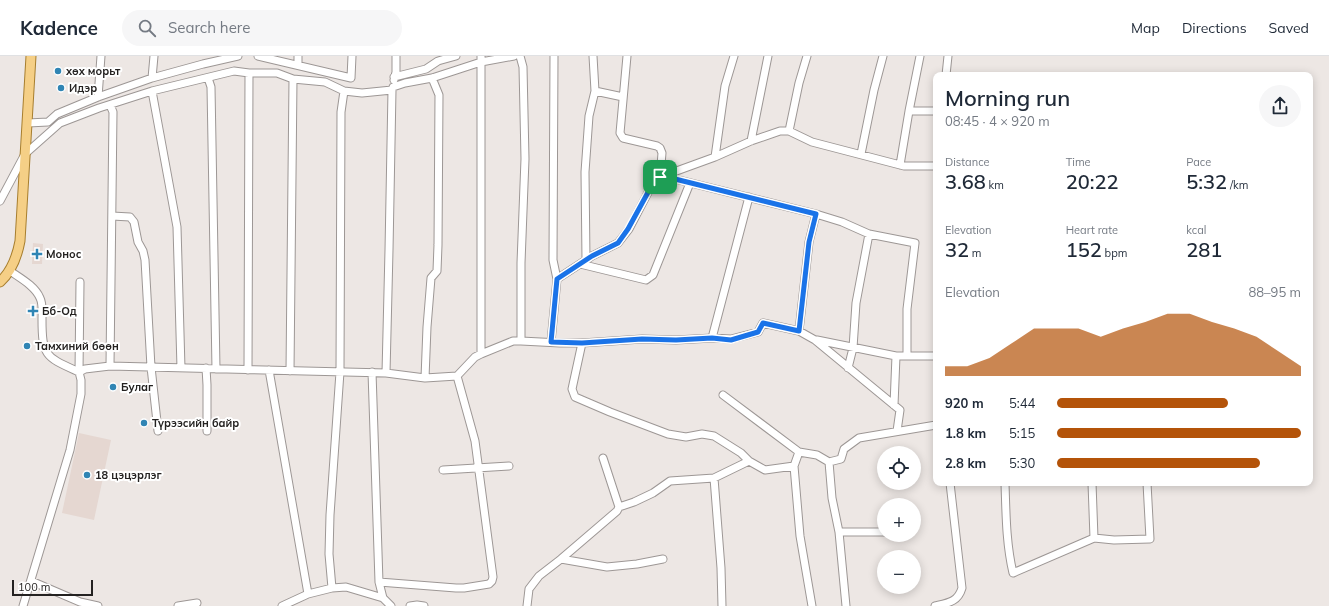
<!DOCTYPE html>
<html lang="en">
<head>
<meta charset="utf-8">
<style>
  :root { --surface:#fff; --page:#f6f6f7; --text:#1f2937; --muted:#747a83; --line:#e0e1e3; --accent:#b45309 }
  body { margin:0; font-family:Mulish,sans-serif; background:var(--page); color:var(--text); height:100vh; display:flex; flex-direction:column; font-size:15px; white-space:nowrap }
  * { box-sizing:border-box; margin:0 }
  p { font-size:13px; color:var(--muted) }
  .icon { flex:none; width:22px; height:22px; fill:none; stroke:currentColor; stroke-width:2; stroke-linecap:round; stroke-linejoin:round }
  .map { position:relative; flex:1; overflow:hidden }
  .details { position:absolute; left:933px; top:16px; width:380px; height:414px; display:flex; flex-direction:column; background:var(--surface); border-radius:8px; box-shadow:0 2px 10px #0003 }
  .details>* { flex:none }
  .controls { position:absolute; left:877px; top:390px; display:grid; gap:8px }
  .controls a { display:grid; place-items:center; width:44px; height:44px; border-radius:50%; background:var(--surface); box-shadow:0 2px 10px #0003; font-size:20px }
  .scale { position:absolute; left:12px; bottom:10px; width:81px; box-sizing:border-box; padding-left:4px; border:2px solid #242221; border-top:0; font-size:11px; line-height:14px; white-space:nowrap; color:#242221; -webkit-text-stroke:3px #fff; paint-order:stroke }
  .pin { position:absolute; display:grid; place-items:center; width:34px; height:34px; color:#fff; margin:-17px; border-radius:8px; box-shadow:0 2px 6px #0006 }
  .round { display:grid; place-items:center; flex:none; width:42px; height:42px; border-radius:21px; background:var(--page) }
  .overview { display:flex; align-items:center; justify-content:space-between; height:68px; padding:0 12px }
  h1 { font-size:22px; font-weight:600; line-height:30px }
  .metrics { display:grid; grid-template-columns:repeat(3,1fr); gap:6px; height:68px; padding:4px 12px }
  .metrics div { display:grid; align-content:center }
  .metrics b { font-size:20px; font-weight:600 }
  .metrics small { font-size:11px; font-weight:400 }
  .metrics p { font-size:11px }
  .chart { height:112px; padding:8px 12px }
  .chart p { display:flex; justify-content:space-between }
  .chart svg { width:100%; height:72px; margin-top:4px; fill:var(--accent); opacity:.7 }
  ul { padding:0 12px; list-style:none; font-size:13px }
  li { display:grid; grid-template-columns:64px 48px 1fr; align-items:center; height:30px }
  li i { height:10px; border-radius:5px; background:var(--accent) }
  header { display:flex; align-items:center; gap:24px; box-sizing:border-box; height:56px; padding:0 20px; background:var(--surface); border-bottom:1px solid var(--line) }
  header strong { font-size:19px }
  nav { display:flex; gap:22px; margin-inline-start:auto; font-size:14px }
  .search { width:280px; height:36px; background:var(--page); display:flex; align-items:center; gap:10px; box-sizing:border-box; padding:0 14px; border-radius:22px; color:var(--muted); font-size:15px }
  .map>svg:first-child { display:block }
  .built { fill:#e5d7d1 }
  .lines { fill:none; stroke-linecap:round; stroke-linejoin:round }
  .minor-casing { stroke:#9d9795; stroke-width:9 }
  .major-casing { stroke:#a77e2e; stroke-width:11 }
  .minor { stroke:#fff; stroke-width:7 }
  .major { stroke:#f5cf86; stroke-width:9 }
  .route-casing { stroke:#fff; stroke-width:8 }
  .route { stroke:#1a73e8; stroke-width:5 }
  .poi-dot { fill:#3085b4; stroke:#fff; stroke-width:1.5 }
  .labels { text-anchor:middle; stroke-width:4; stroke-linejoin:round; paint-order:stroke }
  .poi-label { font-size:11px; font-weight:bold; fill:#242221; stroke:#fff; text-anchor:start }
</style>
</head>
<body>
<header>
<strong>Kadence</strong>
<div class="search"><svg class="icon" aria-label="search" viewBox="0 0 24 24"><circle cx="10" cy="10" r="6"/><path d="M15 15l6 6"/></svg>Search here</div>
<nav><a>Map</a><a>Directions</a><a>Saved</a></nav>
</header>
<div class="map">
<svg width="1329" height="550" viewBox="0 0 1329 550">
  <rect width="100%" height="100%" fill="#ede7e4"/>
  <path class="built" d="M33,187L43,188L42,208H32Z
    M79,377L111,384L94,464L62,457Z"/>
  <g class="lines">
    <g class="minor-casing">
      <path id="minor" d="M258,0L351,22L352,0
        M481,0V298
        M520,0L523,11L525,103L521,207V285
        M554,0L553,204L557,223
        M627,0L620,77L623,82L657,90L660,92L662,97L660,121L715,101L751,85L780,75H789L812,86L904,110H936
        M298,9V0
        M946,19L948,0
        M394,21L426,13L438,5L456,0
        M152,22L154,0
        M208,22L211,31L216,313
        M394,24L396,16V0
        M152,35L177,171L181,312
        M344,35L341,56L340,316L330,459L329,498L332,532L346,531L383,542
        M595,35L623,41
        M98,41L101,0
        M110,49L113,56L110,310
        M909,55H936
        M28,67L48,66L57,58L98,41L152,22L203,8L238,0
        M789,75L799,27L807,0
        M751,85L768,0
        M861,98L874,34L883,0
        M715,101L725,30L734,0
        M900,109L909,55L920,0
        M0,145L25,98L60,67L99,52L152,35L234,15L249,17H277L293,23L325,26L344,35L362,37L392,34L393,31L405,27L432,22L481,6L514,0
        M112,160L130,161L134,166L138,186L143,195L145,204L151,311L158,375
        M586,204L585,116L589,60L595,35L593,0
        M580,208L646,224L653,219L690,127
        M10,215C20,222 35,230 40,242C43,248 42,256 42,263C42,301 46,301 79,316L81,324V338L70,394L23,550
        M799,275L809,186L816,158
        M712,282L749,141
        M817,284L896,300H936
        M551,286L557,223L592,200L618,187L629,173L652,129L660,121L675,123L816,158L842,166L869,178L915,187L907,253V300
        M582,287L572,333L575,341L610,356L668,378L686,381L702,378L714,380L741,397L749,405
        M206,312L207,329V375
        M848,312L853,292L856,247L869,178
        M248,314L249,17
        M269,314L308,538
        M290,315L293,23
        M79,316L85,313L110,310L386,317L425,322L457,320L475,301L481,298L513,285H521L560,287H582L642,283L676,284L712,282L731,283L758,276L763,267L799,275L815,284L900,354L897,375
        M79,316L80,226
        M372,316L379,526L383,542L391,550
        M386,317L389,194L392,34
        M425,322L427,271L431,222L437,215L438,189L439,39L432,22
        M723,339L799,396L817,399L829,406L841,403L844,393L859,382L936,369
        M894,349L896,300
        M799,396L794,410L800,480L812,550
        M603,402L619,451
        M829,406L832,442L839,476L846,550
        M443,414L509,410
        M714,422L721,512L722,550
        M1005,427C1006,457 1006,487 1013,517L1094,482
        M1092,427L1094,482L1114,484L1150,483L1147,427
        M839,476H884
        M561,503L607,511L637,508L663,503
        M31,525L80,546L98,550
        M379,526L456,532H464L489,528L492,525L493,521L475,385L457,320
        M178,550L197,547
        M282,550L308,538L332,532
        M410,550L417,549L424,550
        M527,550L529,533L539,520L561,503L617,455L619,451L634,446L653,437L670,425L714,422L749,405L765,414L794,410
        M935,550C948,547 958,546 962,532L950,427"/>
    </g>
    <g class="major-casing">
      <path id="major" d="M0,226C12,215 17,201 20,185L31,0"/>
    </g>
    <use href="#minor" class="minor"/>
    <use href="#major" class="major"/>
  </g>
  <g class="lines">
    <g class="route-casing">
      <path id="route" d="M660,121L675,123L816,158L809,186L799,275L763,267L758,276L731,284L712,282L676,284L642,283L582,287L551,286L557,223L592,200L618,187L628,173L652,129Z"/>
    </g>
    <use href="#route" class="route"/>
  </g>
  <g class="poi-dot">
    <circle cx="58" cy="15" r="4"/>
    <circle cx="61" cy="32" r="4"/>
    <path d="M35 192h4v4h4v4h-4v4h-4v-4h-4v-4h4z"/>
    <path d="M31 249h4v4h4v4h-4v4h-4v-4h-4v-4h4z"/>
    <circle cx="27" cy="290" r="4"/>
    <circle cx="113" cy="331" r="4"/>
    <circle cx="144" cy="367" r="4"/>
    <circle cx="87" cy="419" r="4"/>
  </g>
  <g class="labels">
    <g class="poi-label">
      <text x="66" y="19">хөх морьт</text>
      <text x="69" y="36">Идэр</text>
      <text x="46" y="202">Монос</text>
      <text x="42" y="259">Бб-Од</text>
      <text x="35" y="294">Тамхиний бөөн</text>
      <text x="121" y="335">Булаг</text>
      <text x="152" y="371">Түрээсийн байр</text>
      <text x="95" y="423">18 цэцэрлэг</text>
    </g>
  </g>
</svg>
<div class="controls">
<a><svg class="icon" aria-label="locate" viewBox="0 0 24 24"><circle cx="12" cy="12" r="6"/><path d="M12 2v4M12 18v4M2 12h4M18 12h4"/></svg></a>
<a>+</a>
<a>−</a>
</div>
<div class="scale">100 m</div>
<div class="pin" style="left:660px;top:121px;background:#1e9e55"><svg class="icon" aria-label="arrive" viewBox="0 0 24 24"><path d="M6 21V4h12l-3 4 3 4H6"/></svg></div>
<section class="details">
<div class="overview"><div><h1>Morning run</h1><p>08:45 · 4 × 920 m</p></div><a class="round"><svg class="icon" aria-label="share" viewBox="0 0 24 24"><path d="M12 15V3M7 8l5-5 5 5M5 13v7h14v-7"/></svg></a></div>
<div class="metrics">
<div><p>Distance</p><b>3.68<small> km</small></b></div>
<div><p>Time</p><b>20:22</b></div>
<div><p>Pace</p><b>5:32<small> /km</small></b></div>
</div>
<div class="metrics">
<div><p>Elevation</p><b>32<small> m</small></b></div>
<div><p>Heart rate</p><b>152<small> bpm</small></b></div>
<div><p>kcal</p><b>281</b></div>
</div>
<div class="chart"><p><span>Elevation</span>88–95 m</p>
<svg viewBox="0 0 160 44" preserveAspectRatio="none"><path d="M0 44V38L10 38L20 33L30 24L40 15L50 15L60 15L70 20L80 15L90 11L100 6L110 6L120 11L130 15L140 20L150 29L160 38V44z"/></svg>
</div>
<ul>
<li><b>920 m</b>5:44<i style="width:70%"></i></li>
<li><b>1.8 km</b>5:15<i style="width:100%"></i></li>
<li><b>2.8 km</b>5:30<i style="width:83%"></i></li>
</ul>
</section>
</div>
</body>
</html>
